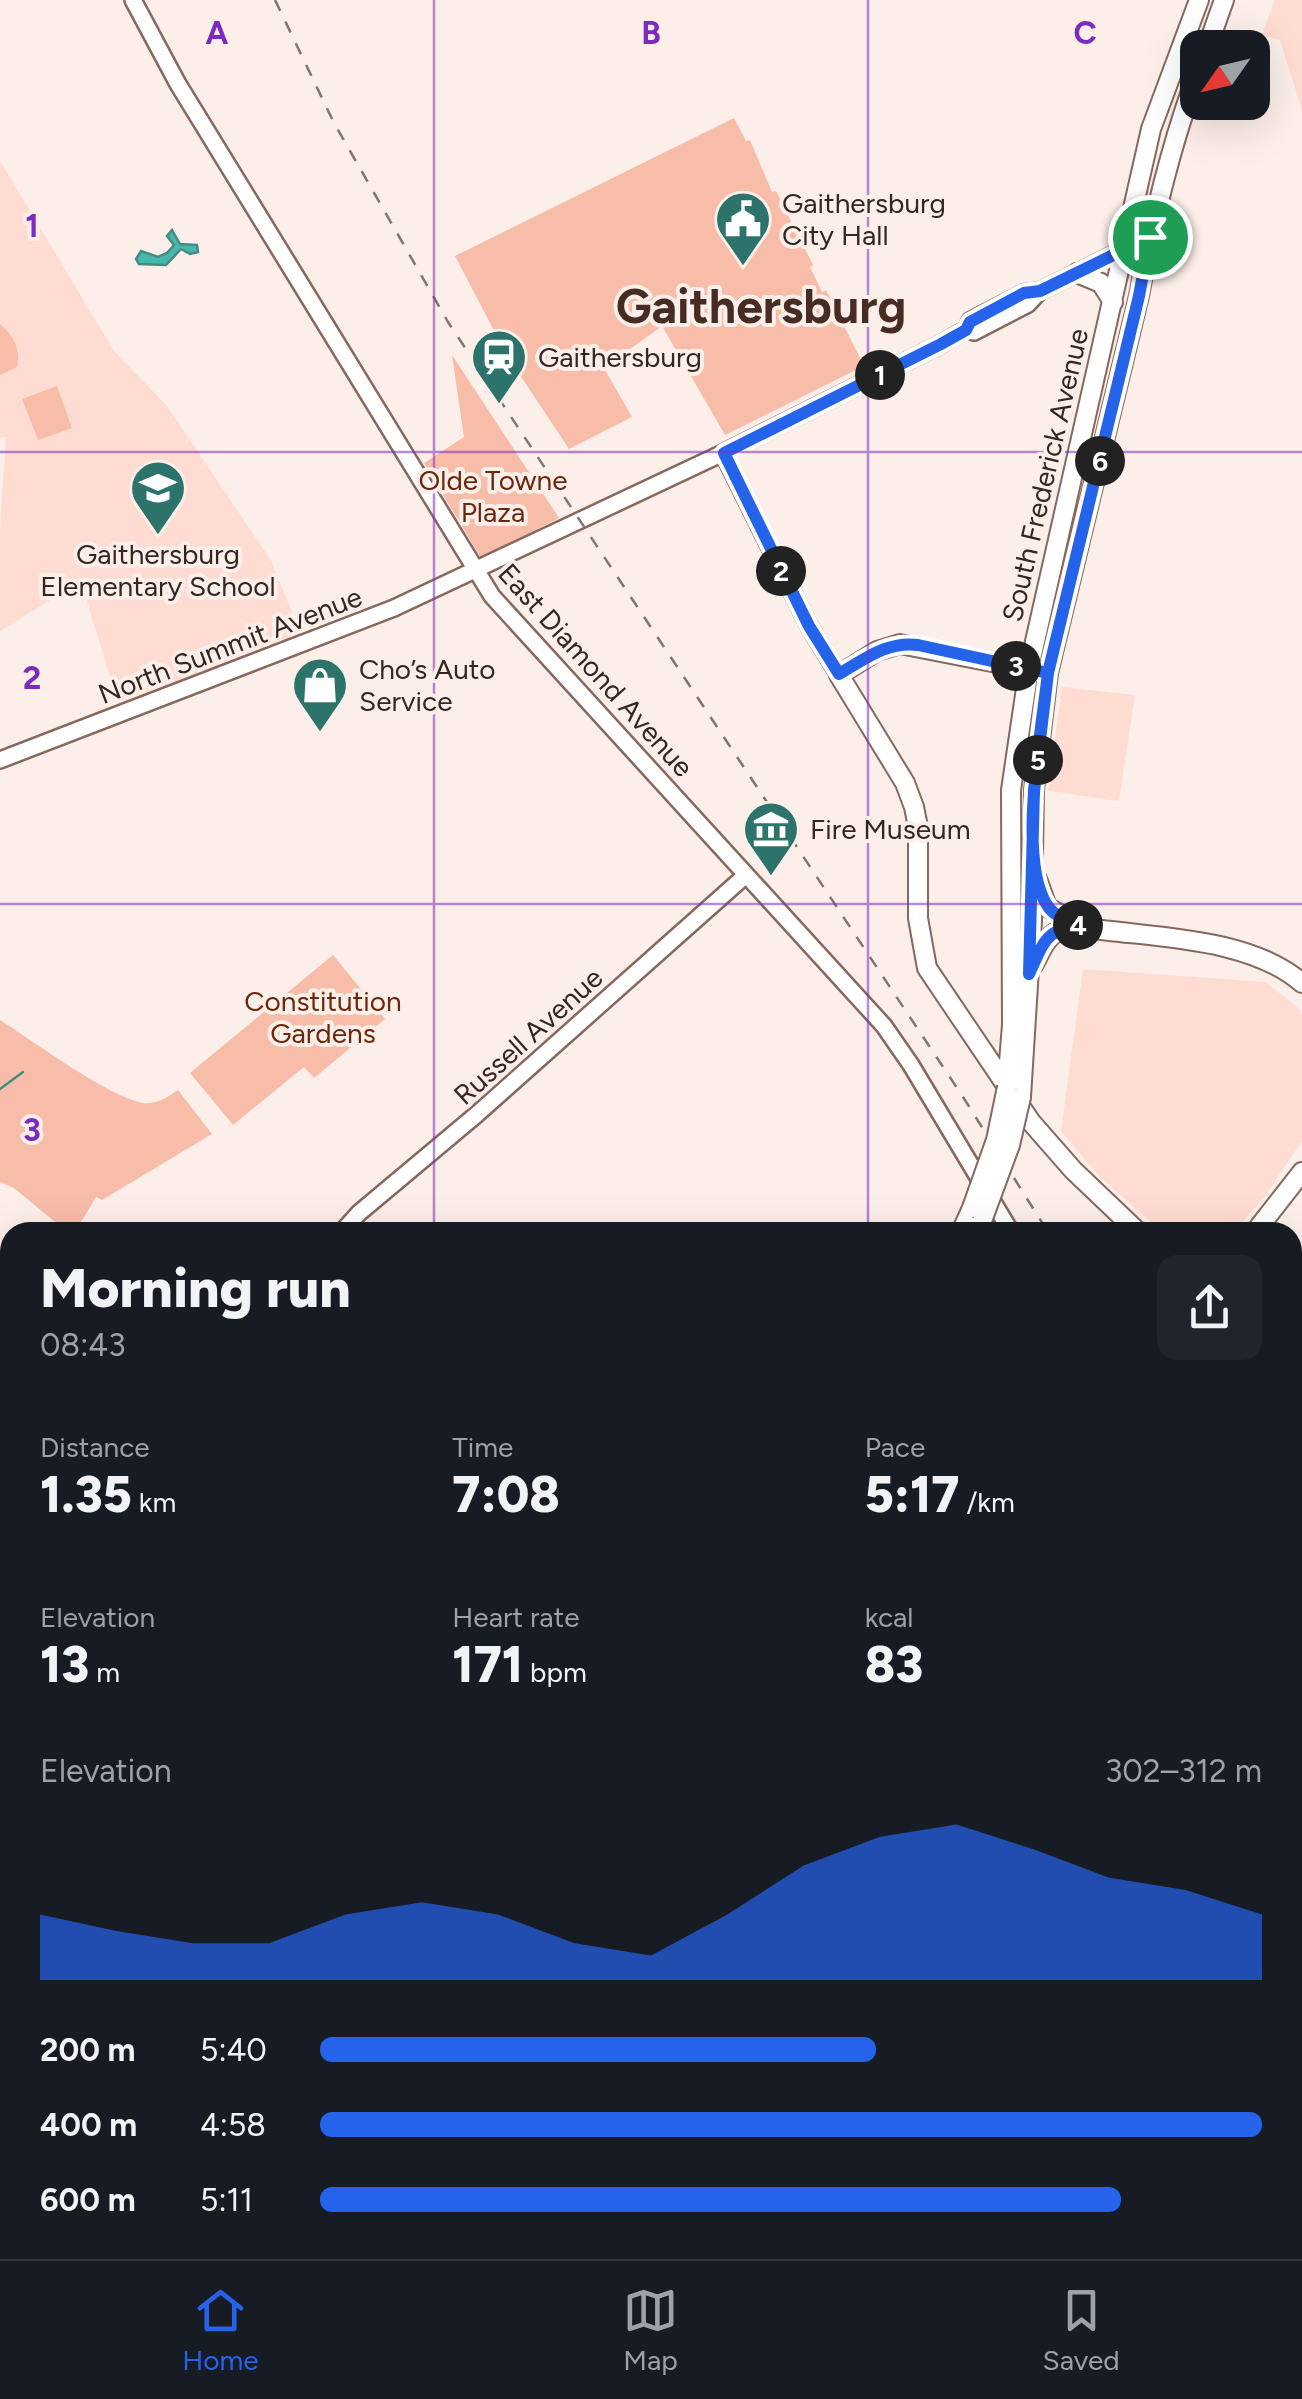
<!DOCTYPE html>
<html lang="en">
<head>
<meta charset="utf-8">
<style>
  :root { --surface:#171b24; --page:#20242c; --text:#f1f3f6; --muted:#9ea1a6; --line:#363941; --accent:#2563eb }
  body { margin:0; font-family:Figtree,sans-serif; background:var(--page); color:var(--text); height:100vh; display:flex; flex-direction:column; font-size:38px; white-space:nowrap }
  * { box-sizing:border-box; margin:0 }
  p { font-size:32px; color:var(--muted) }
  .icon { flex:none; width:55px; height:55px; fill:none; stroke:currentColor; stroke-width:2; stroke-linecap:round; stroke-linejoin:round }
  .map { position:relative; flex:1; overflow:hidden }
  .side { position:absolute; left:0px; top:1222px; width:1302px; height:1038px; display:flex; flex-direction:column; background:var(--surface); border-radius:30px 30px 0 0; box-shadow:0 10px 40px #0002 }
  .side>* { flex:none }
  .needle { width:65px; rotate:236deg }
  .fabs { position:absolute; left:1180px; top:30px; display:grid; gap:20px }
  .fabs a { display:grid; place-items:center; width:90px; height:90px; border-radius:20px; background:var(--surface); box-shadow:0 10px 40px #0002; font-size:50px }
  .pin { position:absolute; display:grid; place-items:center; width:85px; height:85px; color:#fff; margin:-42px; border:5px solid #fff; border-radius:50%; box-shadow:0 2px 10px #0007 }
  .km { position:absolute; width:50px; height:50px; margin:-25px; border-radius:50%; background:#222; color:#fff; font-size:28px; line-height:50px; text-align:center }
  .round { display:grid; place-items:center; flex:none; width:105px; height:105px; border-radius:20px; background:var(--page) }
  .summary { display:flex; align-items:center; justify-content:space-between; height:170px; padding:0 40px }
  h1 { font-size:55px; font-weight:800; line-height:75px }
  .metrics { display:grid; grid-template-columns:repeat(3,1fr); gap:15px; height:170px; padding:10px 40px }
  .metrics div { display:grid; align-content:center }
  .metrics b { font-size:50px; font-weight:800 }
  .metrics small { font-size:28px; font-weight:400 }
  .metrics p { font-size:28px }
  .chart { height:280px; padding:20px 40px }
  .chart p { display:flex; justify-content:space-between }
  .chart svg { width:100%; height:180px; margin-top:10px; fill:var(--accent); opacity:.7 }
  ul { padding:0 40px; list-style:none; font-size:32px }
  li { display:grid; grid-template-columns:160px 120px 1fr; align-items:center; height:75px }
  li i { height:25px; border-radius:12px; background:var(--accent) }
  .tab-bar { display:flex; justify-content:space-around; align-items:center; height:140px; border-top:2px solid var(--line); background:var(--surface); font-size:28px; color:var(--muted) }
  .tab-bar a { display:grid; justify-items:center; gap:5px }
  .tab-bar .selected { color:var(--accent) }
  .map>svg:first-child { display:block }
  .built { fill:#ffdcd1 }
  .green { fill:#f8bda9 }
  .water { fill:#48b8ac; stroke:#428c83; stroke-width:2.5 }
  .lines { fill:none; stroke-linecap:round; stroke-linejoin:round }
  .stream { stroke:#428c83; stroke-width:2.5 }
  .tertiary-casing { stroke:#86685e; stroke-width:20 }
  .primary-casing { stroke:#86685e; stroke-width:22 }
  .tertiary { stroke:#fff; stroke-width:15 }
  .primary { stroke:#fff; stroke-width:18 }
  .rail { stroke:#827570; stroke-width:2.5; stroke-dasharray:12 12; stroke-linecap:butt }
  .primary-bridge-casing { stroke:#86685e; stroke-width:22; stroke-linecap:butt }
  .primary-bridge { stroke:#fff; stroke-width:18 }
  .route-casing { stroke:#fff; stroke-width:20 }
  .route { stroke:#2563eb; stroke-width:12 }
  .grid { fill:none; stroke:#7b2cbf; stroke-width:2.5; stroke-opacity:0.55 }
  .labels { text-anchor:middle; stroke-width:8; stroke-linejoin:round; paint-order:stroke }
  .poi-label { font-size:28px; fill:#342722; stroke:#fceee9; text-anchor:start }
  .street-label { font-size:28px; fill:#342722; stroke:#fceee9 }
  .park-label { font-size:28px; fill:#6d270c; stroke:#fceee9 }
  .town-label { font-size:48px; font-weight:bold; fill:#462c23; stroke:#fceee9 }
  .grid-label { font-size:32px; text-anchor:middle; font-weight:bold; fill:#7b2cbf; stroke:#fceee9; stroke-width:8; stroke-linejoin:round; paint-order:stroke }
</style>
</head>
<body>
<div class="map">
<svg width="1302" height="2259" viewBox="0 0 1302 2259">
  <rect width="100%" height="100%" fill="#fceee9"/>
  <path class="built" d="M1275,0H1302V110L1280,40L1261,36Z
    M0,161L114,351L167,406L270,559L302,636L118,703L81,581L0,631V528L6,437L0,438Z
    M1062,687L1135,695L1119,801L1048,791Z
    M1083,969L1266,982L1298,1008L1302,1015V1141L1263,1199L1233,1232H1162L1097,1174L1061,1131Z"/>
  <path class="green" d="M734,118L746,141L750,140L772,192L776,191L813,265L810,267L822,292L826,290L864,366L725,435L662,326L604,368L632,417L569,449L508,357L455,256Z
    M0,324C14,336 21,349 17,367L0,375Z
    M452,355L559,518L481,558L424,463L464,437Z
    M57,386L72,428L38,440L22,399Z
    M333,955L385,1019L314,1078L304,1067L233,1125L190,1073Z
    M0,1020C33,1041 109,1097 143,1103C156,1105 168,1097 178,1090L212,1134L102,1200L96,1197L75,1232H67L14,1188L0,1182Z
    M1293,2157L1302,2198V2259H977L976,2250H1292Z
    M383,2250H503L501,2257L505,2259H375Z"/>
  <path class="water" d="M172,230L180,244L197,245L198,252L190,254L181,249L166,265L139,264L136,259L141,251L158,257L167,253L174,245L167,236Z"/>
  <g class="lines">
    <path class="stream" d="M0,1089L23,1072"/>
    <g class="tertiary-casing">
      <path id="tertiary" d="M133,0L178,84L492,596L884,1026L911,1065L1011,1232
        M967,329L974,332L1028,304L1040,291
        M723,453L809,626L839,675
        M0,760L394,608L723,453L941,344L967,329L970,321L1024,293L1040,291L1149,237
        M342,1232L359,1213L476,1115L746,875
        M1292,1653L1302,1652
        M62,2250L63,2259"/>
    </g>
    <g class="primary-casing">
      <path id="primary" d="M1207,48L1224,0
        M1077,273L1101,283L1113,302
        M1038,671L900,644L877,651L839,675L905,783L914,807L918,827V918L927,968L1031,1122L1073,1170L1138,1232
        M1037,879L1047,907L1081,926
        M1034,964C1049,934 1052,927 1087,928C1155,938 1249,937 1302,983
        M1007,1087L1012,1025L1011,790L1029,668L1151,129L1199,0
        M1021,1097L1032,921L1034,790L1048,673L1139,296C1153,219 1170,146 1198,72
        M961,1232L972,1208
        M1255,1232L1302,1172
        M1292,1351L1302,1357
        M695,2259L697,2250"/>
    </g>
    <use href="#tertiary" class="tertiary"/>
    <use href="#primary" class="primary"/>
    <path class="rail" d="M275,0L334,123L448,322L963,1097L1048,1232
      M1292,2046L1302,2088
      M1294,2076L1302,2113"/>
    <g class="primary-bridge-casing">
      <path id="primary-bridge" d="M972,1208L996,1140L1007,1087
        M982,1221L1010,1145L1021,1097"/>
    </g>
    <use href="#primary-bridge" class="primary-bridge"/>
  </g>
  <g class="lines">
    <g class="route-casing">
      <path id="route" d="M1150,237L1040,291L1024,293L970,322L966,330L941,344L724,453L809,626L839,674C865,659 887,641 918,645L1048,673C1042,728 1017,859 1047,905C1055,918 1073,923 1087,928C1046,926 1045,940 1029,974L1034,790L1048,673L1139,296L1150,237"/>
    </g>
    <use href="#route" class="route"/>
  </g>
  <path class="grid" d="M434,0V1232M868,0V1232M0,452H1302M0,904H1302M0,1355H10M1292,1355H1302M0,1807H10M1292,1807H1302M434,2250V2259M868,2250V2259"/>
  <defs>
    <g id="civic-pin" transform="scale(2.875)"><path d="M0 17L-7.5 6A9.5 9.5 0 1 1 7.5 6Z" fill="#2c736c" stroke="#fceee9"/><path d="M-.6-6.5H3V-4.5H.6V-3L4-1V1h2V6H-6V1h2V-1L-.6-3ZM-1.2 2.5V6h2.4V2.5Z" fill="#fff"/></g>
    <g id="station-pin" transform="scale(2.875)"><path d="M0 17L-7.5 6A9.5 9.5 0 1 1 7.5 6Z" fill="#2c736c" stroke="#fceee9"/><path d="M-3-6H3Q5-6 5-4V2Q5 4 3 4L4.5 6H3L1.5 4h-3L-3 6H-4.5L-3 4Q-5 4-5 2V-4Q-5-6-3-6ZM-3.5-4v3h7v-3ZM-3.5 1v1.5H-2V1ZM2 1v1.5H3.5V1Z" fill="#fff"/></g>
    <g id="school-pin" transform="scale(2.875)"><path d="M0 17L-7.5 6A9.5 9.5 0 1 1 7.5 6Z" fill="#2c736c" stroke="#fceee9"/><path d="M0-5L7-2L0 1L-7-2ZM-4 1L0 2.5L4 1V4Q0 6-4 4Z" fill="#fff"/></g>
    <g id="shop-pin" transform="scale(2.875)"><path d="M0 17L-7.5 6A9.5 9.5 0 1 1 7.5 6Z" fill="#2c736c" stroke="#fceee9"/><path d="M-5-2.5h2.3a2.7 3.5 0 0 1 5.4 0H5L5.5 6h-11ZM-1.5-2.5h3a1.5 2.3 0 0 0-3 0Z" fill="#fff"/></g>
    <g id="museum-pin" transform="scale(2.875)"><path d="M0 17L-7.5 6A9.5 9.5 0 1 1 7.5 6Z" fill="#2c736c" stroke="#fceee9"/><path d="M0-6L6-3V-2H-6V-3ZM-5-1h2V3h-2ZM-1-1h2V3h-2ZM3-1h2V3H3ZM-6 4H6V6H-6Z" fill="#fff"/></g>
  </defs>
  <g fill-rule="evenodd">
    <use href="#civic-pin" x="743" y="219"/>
    <use href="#station-pin" x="499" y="357"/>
    <use href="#school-pin" x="158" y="488"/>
    <use href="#shop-pin" x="320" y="685"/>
    <use href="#museum-pin" x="771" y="829"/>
  </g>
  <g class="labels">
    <g class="poi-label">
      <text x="782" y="213">Gaithersburg<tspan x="782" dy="32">City Hall</tspan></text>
      <text x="538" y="367">Gaithersburg</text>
      <text x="158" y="564" text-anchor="middle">Gaithersburg<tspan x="158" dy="32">Elementary School</tspan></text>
      <text x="359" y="679">Cho’s Auto<tspan x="359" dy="32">Service</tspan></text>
      <text x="810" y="839">Fire Museum</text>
    </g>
    <g class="street-label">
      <text transform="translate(1045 475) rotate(-77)" y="10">South Frederick Avenue</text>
      <text transform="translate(230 645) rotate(-21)" y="10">North Summit Avenue</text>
      <text transform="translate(596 670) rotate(48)" y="10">East Diamond Avenue</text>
      <text transform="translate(528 1036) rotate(-42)" y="10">Russell Avenue</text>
    </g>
    <g class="park-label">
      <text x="493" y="490">Olde Towne<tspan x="493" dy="32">Plaza</tspan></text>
      <text x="323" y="1011">Constitution<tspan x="323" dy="32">Gardens</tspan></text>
    </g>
    <g class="town-label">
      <text x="761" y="323">Gaithersburg</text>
    </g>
  </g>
  <g class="grid-label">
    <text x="217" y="44">A</text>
    <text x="651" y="44">B</text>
    <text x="1085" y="44">C</text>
    <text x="32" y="237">1</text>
    <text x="32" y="689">2</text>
    <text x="32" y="1141">3</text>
  </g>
</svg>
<div class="fabs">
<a><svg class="needle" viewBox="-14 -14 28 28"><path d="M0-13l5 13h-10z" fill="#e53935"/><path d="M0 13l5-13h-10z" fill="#9ea1a6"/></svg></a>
</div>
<div class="pin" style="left:1150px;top:237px;background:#1e9e55"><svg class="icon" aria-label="arrive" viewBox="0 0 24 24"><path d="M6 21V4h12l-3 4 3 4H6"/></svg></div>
<b class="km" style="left:880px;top:375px">1</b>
<b class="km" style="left:781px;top:571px">2</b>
<b class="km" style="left:1016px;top:666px">3</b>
<b class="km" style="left:1078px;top:925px">4</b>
<b class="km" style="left:1038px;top:760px">5</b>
<b class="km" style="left:1100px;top:461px">6</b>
<section class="side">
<div class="summary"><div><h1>Morning run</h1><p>08:43</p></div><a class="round"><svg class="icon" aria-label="share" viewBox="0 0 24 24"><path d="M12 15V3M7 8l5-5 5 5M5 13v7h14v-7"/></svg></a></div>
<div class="metrics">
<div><p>Distance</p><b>1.35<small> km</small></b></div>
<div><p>Time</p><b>7:08</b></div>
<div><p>Pace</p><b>5:17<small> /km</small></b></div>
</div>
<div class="metrics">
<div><p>Elevation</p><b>13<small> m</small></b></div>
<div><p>Heart rate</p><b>171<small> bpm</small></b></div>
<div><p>kcal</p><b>83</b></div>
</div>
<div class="chart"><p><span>Elevation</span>302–312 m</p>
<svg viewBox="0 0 160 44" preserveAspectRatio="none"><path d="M0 44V28L10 32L20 35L30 35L40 28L50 25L60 28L70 35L80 38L90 28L100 16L110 9L120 6L130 12L140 19L150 22L160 28V44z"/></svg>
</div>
<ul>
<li><b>200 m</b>5:40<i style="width:59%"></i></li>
<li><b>400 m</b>4:58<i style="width:100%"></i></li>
<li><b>600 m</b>5:11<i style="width:85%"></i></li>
</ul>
</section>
</div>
<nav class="tab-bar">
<a class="selected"><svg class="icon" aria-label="home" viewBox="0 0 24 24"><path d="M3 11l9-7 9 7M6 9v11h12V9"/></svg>Home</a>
<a><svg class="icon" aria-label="map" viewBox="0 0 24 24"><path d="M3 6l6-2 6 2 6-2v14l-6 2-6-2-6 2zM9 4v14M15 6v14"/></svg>Map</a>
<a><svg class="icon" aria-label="saved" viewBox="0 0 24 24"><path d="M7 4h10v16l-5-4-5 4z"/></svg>Saved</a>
</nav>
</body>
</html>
